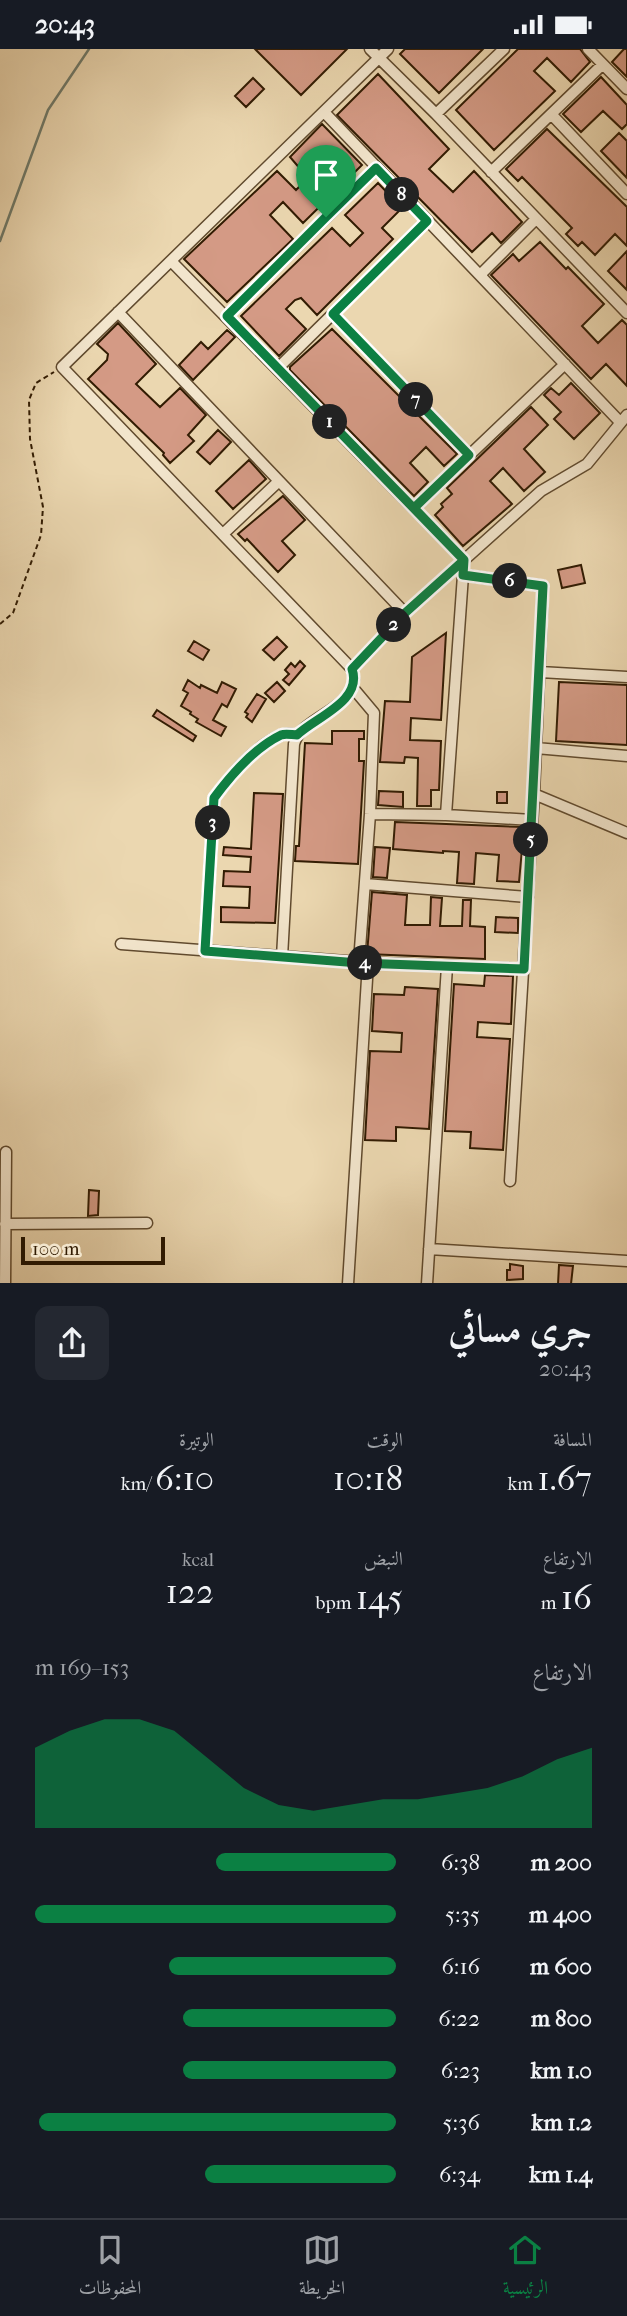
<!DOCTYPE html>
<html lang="ar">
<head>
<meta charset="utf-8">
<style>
  :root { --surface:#171b24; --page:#242831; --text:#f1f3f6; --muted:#9ea1a6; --line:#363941; --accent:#0b8043 }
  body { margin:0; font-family:"IM FELL French Canon",Amiri,serif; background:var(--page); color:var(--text); direction:rtl; height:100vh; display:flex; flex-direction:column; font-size:26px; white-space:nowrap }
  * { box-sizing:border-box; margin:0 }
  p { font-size:23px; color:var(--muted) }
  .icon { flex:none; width:38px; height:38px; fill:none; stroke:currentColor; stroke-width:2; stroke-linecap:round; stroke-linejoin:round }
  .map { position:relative; height:1234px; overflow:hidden; direction:ltr }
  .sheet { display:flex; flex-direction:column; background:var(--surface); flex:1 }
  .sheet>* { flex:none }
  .scale { position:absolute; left:21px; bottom:18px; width:144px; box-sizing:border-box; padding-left:7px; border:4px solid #311b02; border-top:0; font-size:19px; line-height:24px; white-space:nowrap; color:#311b02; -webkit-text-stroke:5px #f2e5cc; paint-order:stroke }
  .pin { position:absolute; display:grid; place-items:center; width:60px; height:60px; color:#fff; margin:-72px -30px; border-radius:50% 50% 50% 0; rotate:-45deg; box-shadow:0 0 7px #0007 }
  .pin .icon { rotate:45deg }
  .km { position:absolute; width:35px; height:35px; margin:-18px; border-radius:50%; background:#222; color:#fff; font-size:19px; line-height:35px; text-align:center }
  .round { display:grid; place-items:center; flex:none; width:74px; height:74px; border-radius:14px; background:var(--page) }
  .headline { display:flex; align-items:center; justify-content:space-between; height:119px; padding:0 35px }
  h1 { font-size:38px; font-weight:600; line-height:52px }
  .metrics { display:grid; grid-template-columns:repeat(3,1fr); gap:10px; height:119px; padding:7px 35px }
  .metrics div { display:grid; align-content:center }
  .metrics b { font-size:35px; font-weight:600 }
  .metrics small { font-size:19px; font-weight:400 }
  .metrics p { font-size:19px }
  .chart { height:196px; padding:14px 35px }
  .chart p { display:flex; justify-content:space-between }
  .chart svg { width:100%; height:126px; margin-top:7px; fill:var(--accent); opacity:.7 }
  ul { padding:0 35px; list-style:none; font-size:23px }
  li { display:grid; grid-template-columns:112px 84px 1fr; align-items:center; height:52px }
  li i { height:18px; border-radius:9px; background:var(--accent) }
  .status { display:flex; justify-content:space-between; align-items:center; height:49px; padding:0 35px; background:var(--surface); direction:ltr }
  .status svg { height:19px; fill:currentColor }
  .dock { display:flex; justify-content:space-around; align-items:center; height:98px; border-top:2px solid var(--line); background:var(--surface); font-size:19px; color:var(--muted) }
  .dock a { display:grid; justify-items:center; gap:4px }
  .dock .selected { color:var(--accent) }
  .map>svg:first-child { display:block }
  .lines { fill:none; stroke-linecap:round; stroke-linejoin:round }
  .stream { stroke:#6f7a6a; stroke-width:2.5 }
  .building { fill:#d49a85; stroke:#311b02; stroke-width:2 }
  .minor-casing { stroke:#604a2e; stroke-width:13 }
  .path { stroke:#311b02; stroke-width:2; stroke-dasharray:5 3.5; stroke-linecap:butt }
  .minor { stroke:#f2e5cc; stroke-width:10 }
  .route-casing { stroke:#fff; stroke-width:14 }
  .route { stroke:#0b8043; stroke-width:9 }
</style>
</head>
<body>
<div class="status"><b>20:43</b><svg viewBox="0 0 49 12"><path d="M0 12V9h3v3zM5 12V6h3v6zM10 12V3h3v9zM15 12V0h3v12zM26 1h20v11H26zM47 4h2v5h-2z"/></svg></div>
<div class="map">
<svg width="627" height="1235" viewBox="0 0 627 1235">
  <rect width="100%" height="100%" fill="#ebd7b0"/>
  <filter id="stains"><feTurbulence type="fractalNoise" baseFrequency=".00286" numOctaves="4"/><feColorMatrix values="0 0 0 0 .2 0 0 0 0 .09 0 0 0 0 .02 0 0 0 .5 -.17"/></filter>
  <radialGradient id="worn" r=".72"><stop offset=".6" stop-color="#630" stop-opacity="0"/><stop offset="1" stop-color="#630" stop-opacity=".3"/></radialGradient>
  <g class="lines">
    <path class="stream" d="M0,192L48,61L89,0"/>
  </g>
  <path class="building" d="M255,0H347L301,46Z
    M405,0H483L439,44L400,5Z
    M518,0H580L590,13L571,33L547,9L534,22L555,42L494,101L456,61Z
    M624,0H627V28L612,13Z
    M378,25L449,100L429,120L453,143L474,122L522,173L501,194L492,184L472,203L337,66Z
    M601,28L627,56V75L622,80L603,62L581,83L563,65Z
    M253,29L264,40L246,58L235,47Z
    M322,75L362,116L303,174L283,153L270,166L293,190L227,253L184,210L277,122L296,141L308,129L290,108Z
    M547,80L627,158V197L615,185L595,206L582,193L578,197L566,185L572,179L522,128L518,132L506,120Z
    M619,84L627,92V129L601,102Z
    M378,134L402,159L382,179L393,190L317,266L301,249L295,251L286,260L306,280L279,307L241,267L332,179L350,197L363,184L345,166Z
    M540,193L566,220L568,218L604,255L582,277L598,294L622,271L627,276V337L606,315L591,330L491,226L513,205L519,212Z
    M627,202V241L608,222Z
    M118,274L156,315L136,335L160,358L180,339L206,366L188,386L194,392L170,414L163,406L164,404L88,330L107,311L108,305L97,295Z
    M332,280L457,405L444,417L426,398L410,414L428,433L414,447L290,321V318Z
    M227,281L235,288L193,331L179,316L201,293L208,300Z
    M571,334L600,364L574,390L554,370L561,363L544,346L551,339L559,346Z
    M531,358L548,376L524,400L545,423L524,442L503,419L490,432L512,455L463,497L435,466L443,458L441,455L452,445L447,439Z
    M218,381L231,393L210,415L197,403Z
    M249,411L266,430L233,460L216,442Z
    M283,447L305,471L282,492L295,506L278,523L247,490L245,492L238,485Z
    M581,516L585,534L562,539L558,521Z
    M446,584L441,671L411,669L410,691L441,692L439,741H431V757H417L418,709L405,708L404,714L380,713L385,652L410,653L412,608Z
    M277,588L287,598L274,611L263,601Z
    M194,592L209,601L203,611L188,602Z
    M300,612L305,617L289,636L283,631L289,625L285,621L291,614L295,618Z
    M188,631L200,639L201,636L217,644L222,633L236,640L227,658L222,655L213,671L226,678L221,687L196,673L198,670L190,665L191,663L181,657L188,644L183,641Z
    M277,633L285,642L274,653L265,644Z
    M559,633L627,636V696L556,692Z
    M257,645L266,650L252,673L246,668L248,665L245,663Z
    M157,661L196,687L193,692L153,667Z
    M332,682H364V690H359V712H364L358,815L295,812L296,797H299L305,694L332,695Z
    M379,742L403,743V758L378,756Z
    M497,743H507V754H497Z
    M254,744L283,745L275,874L221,873V858L249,859L250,838L223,837L224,822L250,823L251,808L223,806L224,798L251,800Z
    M395,773L524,778L519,833L497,832L499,806L476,804L474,835L457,834L459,803L443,802V804L393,800Z
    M375,798L390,799L387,829L373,828Z
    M372,843L407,846L405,876H430L431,848L442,849L440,877H462L463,851H471L470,877L485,878V910L367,905Z
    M496,868L518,869V884L495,883Z
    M485,926L513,927L511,975L478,973L477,988L510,990L503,1101L470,1099L471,1083L445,1082L454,935L484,937Z
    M405,938L438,940L429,1080L396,1078V1092L365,1091L370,1002L401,1003L402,984L372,982L374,945L404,946Z
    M89,1141L99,1142L98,1166L88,1167Z
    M510,1215L523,1217V1230L507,1231V1221H510Z
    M559,1216L573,1217L571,1235H558Z"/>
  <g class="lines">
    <g class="minor-casing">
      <path id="minor" d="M370,0L436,65L627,264
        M588,0L627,40
        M324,63L620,373
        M436,65L504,0
        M552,66L627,145
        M491,123L602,16
        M171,212L464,511L463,526L543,537L534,745L510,1132
        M480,226L536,170
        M118,263L405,564
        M333,265L469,406
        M227,267L376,119
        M278,319L427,172
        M414,459L565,315
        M223,485L279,432
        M352,620L405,564L541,442L587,415L627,366
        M540,623L627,628
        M353,639L374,664L370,765L359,913
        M536,699L627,707
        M534,745L627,784
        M370,765L446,766L532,771
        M446,766L463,526
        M365,835L528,848
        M121,895L359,913L524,920
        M205,902L214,749C231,726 254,698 281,686C286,684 292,685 297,686
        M282,908L294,695C302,665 365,659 352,620L62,318L388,0
        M5,1175L147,1174
        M429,1200L627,1212
        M5,1235L6,1103
        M348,1235L368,914
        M427,1235L447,917"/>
    </g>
    <path class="path" d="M0,575L13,564L41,486L43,458L30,390L29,351L36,334L54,323"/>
    <use href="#minor" class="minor"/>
  </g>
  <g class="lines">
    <g class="route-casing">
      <path id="route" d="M326,168L227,267L464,511L405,564L352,620C363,652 316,668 297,686C292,686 286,684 281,686C254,699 231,726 214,749L205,902L359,914L524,920L543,537L463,526L464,511L414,459L469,406L333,265L427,172L376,119L326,168"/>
    </g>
    <use href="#route" class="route"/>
  </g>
  <rect width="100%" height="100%" filter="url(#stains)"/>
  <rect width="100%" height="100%" fill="url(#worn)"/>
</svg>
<div class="scale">100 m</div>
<div class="pin" style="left:326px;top:168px;background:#1e9e55"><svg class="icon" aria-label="arrive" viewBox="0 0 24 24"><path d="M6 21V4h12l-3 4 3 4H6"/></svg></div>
<b class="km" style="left:330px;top:373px">1</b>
<b class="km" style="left:394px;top:576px">2</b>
<b class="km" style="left:213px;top:774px">3</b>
<b class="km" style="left:365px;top:914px">4</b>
<b class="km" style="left:531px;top:791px">5</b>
<b class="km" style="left:510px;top:532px">6</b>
<b class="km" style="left:416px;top:351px">7</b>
<b class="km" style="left:402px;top:146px">8</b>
</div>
<section class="sheet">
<div class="headline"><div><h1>جري مسائي</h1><p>20:43</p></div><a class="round"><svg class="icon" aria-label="share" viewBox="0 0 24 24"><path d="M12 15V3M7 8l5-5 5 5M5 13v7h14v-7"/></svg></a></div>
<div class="metrics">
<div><p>المسافة</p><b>1.67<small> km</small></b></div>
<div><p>الوقت</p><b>10:18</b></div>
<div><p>الوتيرة</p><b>6:10<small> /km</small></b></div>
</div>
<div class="metrics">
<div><p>الارتفاع</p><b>16<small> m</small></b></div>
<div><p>النبض</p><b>145<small> bpm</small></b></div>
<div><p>kcal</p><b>122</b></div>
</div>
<div class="chart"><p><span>الارتفاع</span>153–169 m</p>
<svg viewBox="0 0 160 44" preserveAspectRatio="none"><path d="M0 44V16L10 10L20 6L30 6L40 10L50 20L60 30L70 36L80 38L90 36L100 34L110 34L120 32L130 30L140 26L150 20L160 16V44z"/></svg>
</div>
<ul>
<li><b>200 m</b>6:38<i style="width:50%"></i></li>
<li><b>400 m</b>5:35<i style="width:100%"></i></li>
<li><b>600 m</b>6:16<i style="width:63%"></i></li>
<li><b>800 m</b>6:22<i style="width:59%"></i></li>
<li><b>1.0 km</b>6:23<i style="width:59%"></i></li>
<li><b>1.2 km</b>5:36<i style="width:99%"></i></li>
<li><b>1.4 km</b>6:34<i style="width:53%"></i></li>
</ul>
</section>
<nav class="dock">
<a class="selected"><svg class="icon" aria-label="home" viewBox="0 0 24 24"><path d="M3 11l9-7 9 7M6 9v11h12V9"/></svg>الرئيسية</a>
<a><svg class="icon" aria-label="map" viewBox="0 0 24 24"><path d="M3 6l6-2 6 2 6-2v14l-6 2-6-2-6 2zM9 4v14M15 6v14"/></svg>الخريطة</a>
<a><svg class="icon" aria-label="saved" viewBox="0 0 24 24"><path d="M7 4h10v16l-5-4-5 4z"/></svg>المحفوظات</a>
</nav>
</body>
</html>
